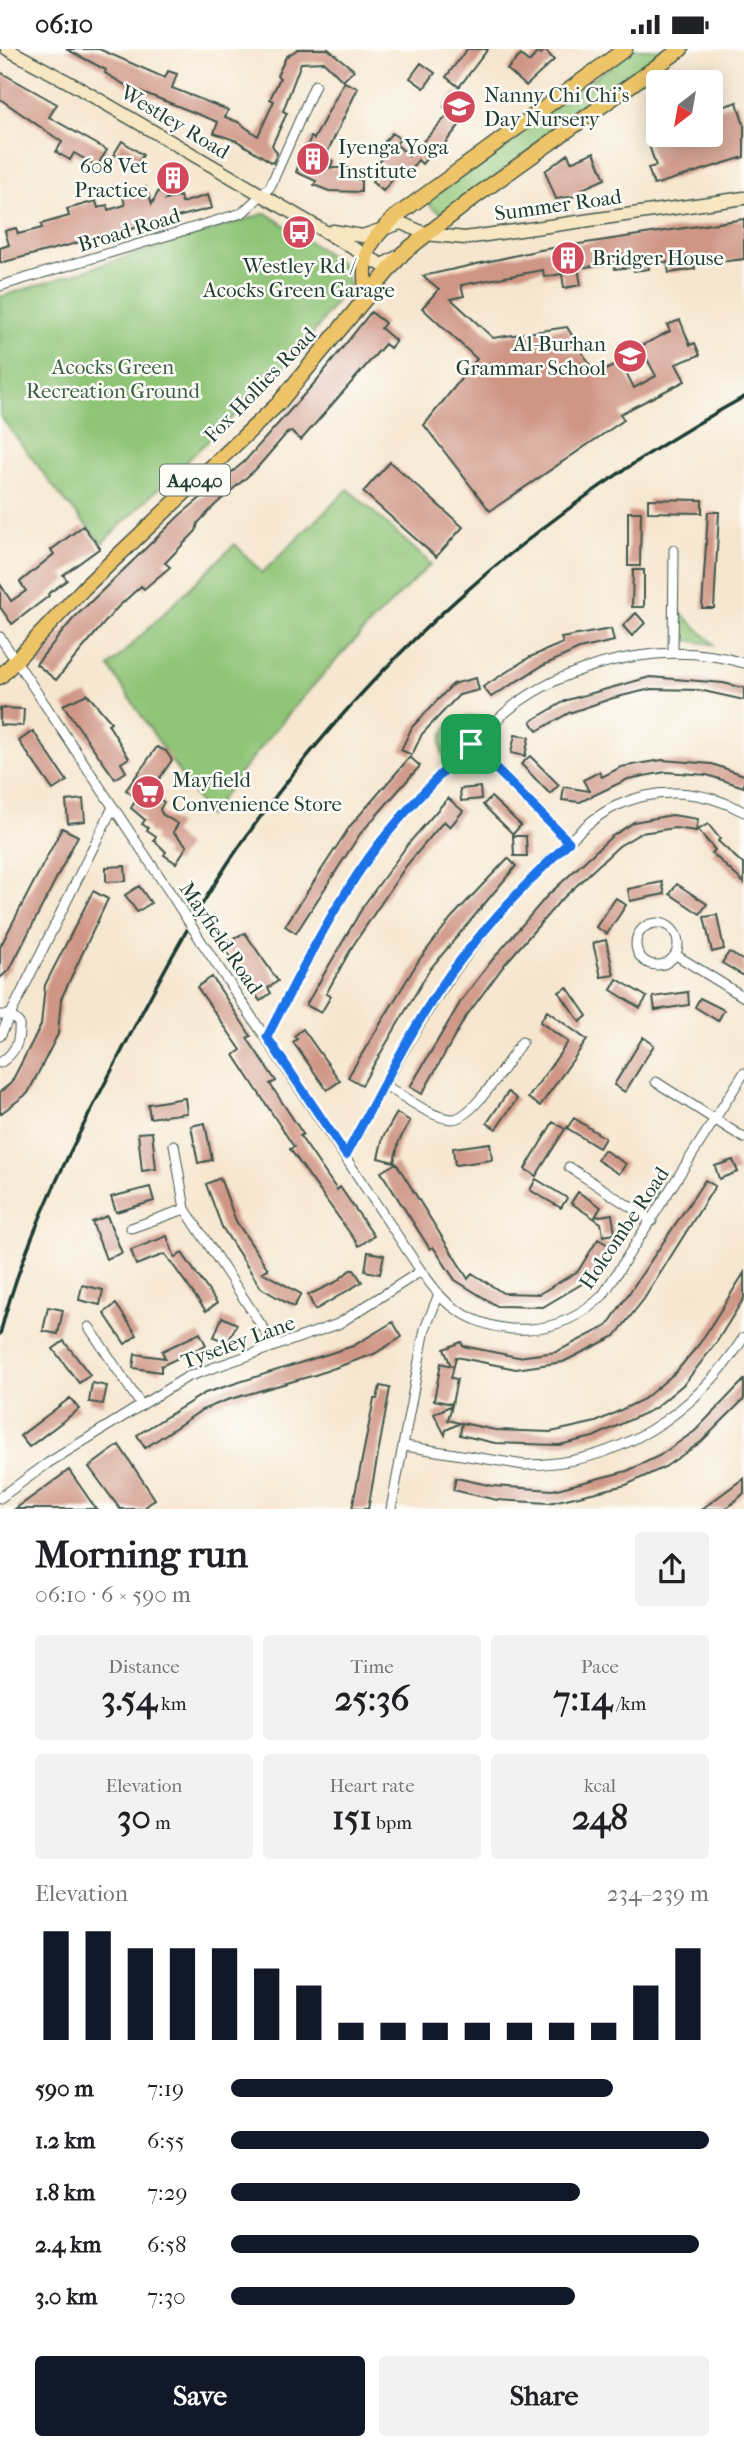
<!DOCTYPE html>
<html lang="en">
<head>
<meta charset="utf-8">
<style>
  :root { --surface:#fff; --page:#f2f2f2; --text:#202124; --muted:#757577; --accent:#111827 }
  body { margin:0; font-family:"IM FELL French Canon",serif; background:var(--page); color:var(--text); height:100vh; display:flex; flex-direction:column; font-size:26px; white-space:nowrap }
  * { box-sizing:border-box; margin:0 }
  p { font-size:23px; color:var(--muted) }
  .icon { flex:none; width:38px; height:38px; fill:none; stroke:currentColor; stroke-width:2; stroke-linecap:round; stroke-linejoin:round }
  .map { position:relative; height:1460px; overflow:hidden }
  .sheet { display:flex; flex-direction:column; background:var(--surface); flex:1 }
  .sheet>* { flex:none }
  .needle { width:46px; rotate:211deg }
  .fabs { position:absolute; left:646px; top:21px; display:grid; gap:14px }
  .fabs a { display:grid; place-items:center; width:77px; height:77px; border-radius:7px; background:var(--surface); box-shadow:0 4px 18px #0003; font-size:35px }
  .pin { position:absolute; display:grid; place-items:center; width:60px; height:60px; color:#fff; margin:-30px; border-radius:14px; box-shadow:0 4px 10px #0006 }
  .round { display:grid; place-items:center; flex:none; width:74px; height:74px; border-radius:7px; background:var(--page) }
  .overview { display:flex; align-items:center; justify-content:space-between; height:119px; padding:0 35px }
  h1 { font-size:38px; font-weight:700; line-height:52px }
  .metrics { display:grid; grid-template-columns:repeat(3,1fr); gap:10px; height:119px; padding:7px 35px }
  .metrics div { display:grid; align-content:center; border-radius:7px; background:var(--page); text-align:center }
  .metrics b { font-size:35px; font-weight:700 }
  .metrics small { font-size:19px; font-weight:400 }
  .metrics p { font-size:19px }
  .chart { height:196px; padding:14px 35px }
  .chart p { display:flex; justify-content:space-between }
  .chart svg { width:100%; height:126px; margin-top:7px; stroke:var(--accent); stroke-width:6 }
  .action { display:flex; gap:14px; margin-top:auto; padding:14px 35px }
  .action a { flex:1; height:80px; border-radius:7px; background:var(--accent); color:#fff; font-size:28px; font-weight:700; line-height:80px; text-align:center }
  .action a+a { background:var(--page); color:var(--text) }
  ul { padding:0 35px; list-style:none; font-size:23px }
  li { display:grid; grid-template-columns:112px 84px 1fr; align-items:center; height:52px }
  li i { height:18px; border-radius:9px; background:var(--accent) }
  .status { display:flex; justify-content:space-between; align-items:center; height:49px; padding:0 35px; background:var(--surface); direction:ltr }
  .status svg { height:19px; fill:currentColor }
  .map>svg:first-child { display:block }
  .green { fill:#90c578; stroke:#588156; stroke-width:2 }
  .building { fill:#cf9585; fill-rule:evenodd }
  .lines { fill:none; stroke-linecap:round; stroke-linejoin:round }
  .minor-casing { stroke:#3f564b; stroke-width:11 }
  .secondary-casing { stroke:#3f564b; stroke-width:15 }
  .primary-casing { stroke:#3f564b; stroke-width:17 }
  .minor { stroke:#fff; stroke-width:9 }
  .secondary { stroke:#f8e7c3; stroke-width:12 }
  .primary { stroke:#eec469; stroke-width:14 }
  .rail { stroke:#1f3d34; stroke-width:3.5 }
  .minor-bridge-casing { stroke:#3f564b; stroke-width:11; stroke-linecap:butt }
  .minor-bridge { stroke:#fff; stroke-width:9 }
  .route-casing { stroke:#fff; stroke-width:14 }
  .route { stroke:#1a73e8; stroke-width:9 }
  .labels { text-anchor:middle; stroke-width:5; stroke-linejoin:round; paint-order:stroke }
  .shield { fill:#fdfcf7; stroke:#62766e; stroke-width:2 }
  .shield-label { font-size:19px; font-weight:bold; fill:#1f3d34 }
  .poi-label { font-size:21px; fill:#1f3d34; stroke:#fdfcf7; text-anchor:start }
  .street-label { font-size:21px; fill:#1f3d34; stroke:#fdfcf7 }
  .park-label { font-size:21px; fill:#3b5f45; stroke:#fdfcf7 }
</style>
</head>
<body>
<div class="status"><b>06:10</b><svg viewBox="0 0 49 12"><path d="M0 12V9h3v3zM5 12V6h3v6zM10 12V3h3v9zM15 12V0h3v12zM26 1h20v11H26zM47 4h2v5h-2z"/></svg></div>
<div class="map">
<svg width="744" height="1460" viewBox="0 0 744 1460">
  <rect width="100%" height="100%" fill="#fdfcf7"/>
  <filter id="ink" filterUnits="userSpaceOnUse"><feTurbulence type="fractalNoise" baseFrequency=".0143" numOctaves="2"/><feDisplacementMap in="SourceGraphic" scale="14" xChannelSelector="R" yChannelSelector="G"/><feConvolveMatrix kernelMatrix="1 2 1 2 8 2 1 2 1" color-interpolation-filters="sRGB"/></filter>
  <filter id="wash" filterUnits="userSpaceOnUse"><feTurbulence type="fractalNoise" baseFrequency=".00686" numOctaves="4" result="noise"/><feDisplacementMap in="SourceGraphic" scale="28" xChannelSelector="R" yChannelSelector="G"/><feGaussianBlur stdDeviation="1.57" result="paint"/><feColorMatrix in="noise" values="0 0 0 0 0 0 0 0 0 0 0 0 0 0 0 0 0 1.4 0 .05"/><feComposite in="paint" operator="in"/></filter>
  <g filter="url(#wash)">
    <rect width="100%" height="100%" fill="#f6e6cf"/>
    <path class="green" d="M634,0H668L444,165L430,157V150Z
      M266,164L340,213L349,235L299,304L102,494L60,446L0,367V248Z
      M348,440L431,515C346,596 278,672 208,767L109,618L235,495L262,524Z
      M679,562L713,594L714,596L682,590Z
      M466,667H484L444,708C435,688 447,673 466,667Z"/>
    <g id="blocks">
      <path class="building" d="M66,0H99L165,29L168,22L177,25L172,39L228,61L225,68L238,73L258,87L274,52L270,50L280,29L277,27L286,8L298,0H328L354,21L343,32L324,13L301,14L283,62L287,64L272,96L277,104L273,114L237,92L214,84L218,73L127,37L105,24L106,21Z
        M467,0H488L459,38L446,28Z
        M545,1L554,11L526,37L507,20L521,6L529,13L538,3L540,6Z
        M421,14L435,24L424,39L410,29Z
        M0,23L57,55L49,68L107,101L97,117L74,104L70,111L56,103L62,93L0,50Z
        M344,33L358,39L325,108L333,112L330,119H350V129L361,131V143L329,142L314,136L316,132L296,123L311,88L314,90Z
        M455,43L475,57L441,99L438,96L422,115L418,111L404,129L398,124L383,142L372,133L384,117L379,113L392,98L385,92L392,84L400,90L396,95L409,107L451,63L444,58Z
        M737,53L744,77V108L654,136L648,119L656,117L647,90L662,86H710V62Z
        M122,92L143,106L135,119L114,105Z
        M594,103L605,130L582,140L584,146L556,150L545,122L568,105L571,113Z
        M175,137L166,151L180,147L182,154L208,146L212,159L0,214V199L9,196L5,182L16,179L18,185L42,179L41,175L69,167L67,160L96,152L98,159L107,156L108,161L125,156L122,144L146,138L152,155L159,141Z
        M744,170V210L694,216L695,220L669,224L667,213L648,215L649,220L634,222L633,218L615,220L614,214L578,219L581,236L564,239L562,225L544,228L543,221L461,236L464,247L451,250L493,289L567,278L596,326L643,302L641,297L670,282L667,276L680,271L690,296L695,294L700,306L676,315L685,332L620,365L624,371L490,462L424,376L477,310L422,259L439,240L423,227L540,201ZM647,310L656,327L634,339L625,321Z
        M371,263L385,274L381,279L396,292L390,299L385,295L301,391L292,383L287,384L256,420L215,456L198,474L196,482L165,514L170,518L144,540L141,537L117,559L56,631L36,615L73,570L180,466L244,413L317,331Z
        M390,413L463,478L436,508L363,443Z
        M648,450L702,451V464L648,463Z
        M628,463H641L640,517H628Z
        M708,463H719L714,559H702Z
        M83,477L100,499L63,526L67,531L48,545L49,547L12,575L0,558V535L11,552L26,542L20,533L54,505L51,501Z
        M633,521H644V558H632Z
        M636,564L645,574L632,587L623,577Z
        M611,580L614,592L579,600L542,617L491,648L483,638L530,608L563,594L561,589Z
        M650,628L723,634L744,639V651L699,641L651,640L613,649L569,664L537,682L531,672L567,651Z
        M476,629L479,641L459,646L422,685L412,706L401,701L412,678L453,635Z
        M87,645L111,673L108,675L129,709L121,714L126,723L115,730L63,656Z
        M0,659L24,660L23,677L0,676Z
        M33,682L67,732L53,741L19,692Z
        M515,686L529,688L525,707L511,704Z
        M157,698L166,702L172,711L153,739L158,741L154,747L164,753L160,760L162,765L178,775L173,783L187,797L176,814L164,806L166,803L154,791L156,787L147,781L148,779L142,775L145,771L131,759L137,749L126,741Z
        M530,707L559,736L550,745L521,715Z
        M410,708L420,717L360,785L296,884L285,877L350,777Z
        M662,711L712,715L744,726V738L707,726L666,723L628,730L580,753L562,751L564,738L589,742L583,731L599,723L602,728L621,718Z
        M480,738L481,750L461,752L460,740Z
        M491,748L521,776L513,785L483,756Z
        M448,749L463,762L450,778L444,772L406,817L352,898L326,945L331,947L321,964L306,956L364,856L408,795Z
        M83,750L85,772L68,774L66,752Z
        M672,766L698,770L696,782L675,779L641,784L619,797L559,853L505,915L465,969L422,1045L410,1038L461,952L493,910L547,847L611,788L634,773Z
        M708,775L720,790L718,792L744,816V834L712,804L715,801L698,781Z
        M62,779L78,787L10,920L0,929V898Z
        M513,787H526L527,807H514Z
        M508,809L516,817L430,920L362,1036L348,1028L419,911L452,868Z
        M125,817L126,832L106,833V818Z
        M662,833L665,845L630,852L628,840Z
        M677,835L707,855L700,865L670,845Z
        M139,837L151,854L137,863L125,846Z
        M93,842L108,850L61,950L58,985L28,1044L0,1065V1043L11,1034L41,976L45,936Z
        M616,849L626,856L607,885L596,878Z
        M717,866L724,900L712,903L704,868Z
        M245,884L278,932L268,939L271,944L260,952L221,895Z
        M606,891L614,926L601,928L593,894Z
        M729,903L744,912V927L722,914Z
        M212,928L251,987L247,989L276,1032L270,1035L303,1085L300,1087L337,1141L340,1138L374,1187L359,1197L290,1100L294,1098L234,1006L241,1001L197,938Z
        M617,930L647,948L640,959L611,941Z
        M567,938L587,967L580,973L559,943Z
        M688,943L689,956L655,961L653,948Z
        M700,949L724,961L718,972L695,958Z
        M547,962L587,991L540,1057L528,1049L568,993L540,973Z
        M303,980L340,1032L327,1041L293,993L297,990L294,987Z
        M643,988L654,996L625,1043L614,1036Z
        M508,1043L517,1050L496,1080L487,1074Z
        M185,1049L187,1064L150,1069L148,1055Z
        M397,1064L410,1072L399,1092L394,1113L378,1109L383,1088Z
        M574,1069L605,1089L599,1099L567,1079Z
        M553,1073L565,1080L536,1127L525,1120Z
        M205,1074L212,1111L198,1114L191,1077Z
        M152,1083L156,1120L142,1122L138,1084Z
        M490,1094L492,1111L455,1116L453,1099Z
        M604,1101L626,1115L619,1125L597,1111Z
        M733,1111L738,1123L719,1130L715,1117Z
        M396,1114L468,1230L472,1224L503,1244L539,1245L578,1222L598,1190L610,1197L590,1230L543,1258L497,1257L455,1231L433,1198L430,1200L381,1123Z
        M220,1129L236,1172L268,1220L262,1223L301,1245L294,1258L261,1239L222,1178L206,1135Z
        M536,1130L567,1149L561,1159L530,1141Z
        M705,1131L715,1137L644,1250L615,1287L563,1313L516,1320L456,1308L451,1329L457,1330L452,1355L434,1351L441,1314L451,1317L444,1300L461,1293L463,1297L518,1308L556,1303L607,1277Z
        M150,1138L154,1152L116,1163L111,1148Z
        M578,1143L601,1158L595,1168L612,1165L615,1185L603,1187L601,1174L571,1154Z
        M107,1167L122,1204L106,1210L92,1173Z
        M167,1187L175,1209L182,1204L217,1254L206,1262L165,1205L136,1216L131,1201Z
        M368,1203L384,1206L380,1225L365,1222Z
        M350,1221H354L362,1233L315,1261L308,1246L336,1233Z
        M744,1224V1249L716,1294L685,1334L654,1360L593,1388L559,1396L495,1394L460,1386L462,1374L495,1381L551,1383L596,1373L644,1350L676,1323L700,1294Z
        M82,1236L103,1241L100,1256L79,1251Z
        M116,1255L137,1286L125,1295L104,1264Z
        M48,1258L63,1261L58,1285L43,1282Z
        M222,1268L237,1275L228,1294L214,1288Z
        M393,1273L402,1288L374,1305L315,1326L227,1351L202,1361L145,1399L137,1386L205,1344L353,1297Z
        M200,1284L206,1296L161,1317V1323L133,1319L135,1305L165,1309L162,1302Z
        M64,1292L90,1326L79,1334L53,1300Z
        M744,1331V1350L701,1393L665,1418L626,1436L549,1454L497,1451L453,1441L456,1429L493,1437L553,1441L627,1422L659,1407L695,1382Z
        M92,1334L107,1337L103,1355L89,1353Z
        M380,1337L390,1339L368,1460H352L374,1350H377Z
        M70,1349L79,1360L29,1398L20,1387Z
        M452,1356L448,1371L460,1374L446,1381L445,1386L434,1365Z
        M119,1396L155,1450L143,1460H120L89,1418Z
        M69,1421L96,1460H15L43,1440Z
        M744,1429V1444L732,1455L725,1460H702Z"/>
    </g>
  </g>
  <g filter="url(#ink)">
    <use href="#blocks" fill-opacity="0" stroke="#3f564b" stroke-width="2"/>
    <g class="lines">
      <g class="minor-casing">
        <path id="minor" d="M0,237L242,164L270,138L315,36
          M0,588L171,845
          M673,604L674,501
          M471,695L569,793
          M636 895a21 21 0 1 1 42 0a21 21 0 1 1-42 0Z
          M201,892L421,1222C430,1233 438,1247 449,1255C496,1292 562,1288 603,1246L744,1024
          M676,906L744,948
          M0,966H10L19,974C20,993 16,1003 0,1014
          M0,987L112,760
          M267,988C293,938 318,887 349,839C383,785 426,738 473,694C488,679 503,664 520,652C583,609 671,592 744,614
          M656,1033L744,1089
          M384,1036C403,1046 429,1068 451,1070C472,1072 509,1010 522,993
          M174,1096L185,1160L275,1297
          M346,1106C407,992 456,902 551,810C571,791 590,769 616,757C659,737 704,741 744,763
          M569,1118L652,1172
          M131,1179L185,1160
          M89,1278L141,1356
          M405,1397L524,1416C618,1416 695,1365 744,1288
          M0,1449L48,1414L187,1328L338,1275L421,1222
          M391,1460L425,1280L439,1245"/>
      </g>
      <g class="secondary-casing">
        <path id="secondary" d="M7,0L72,35L382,216L397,208
          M333,182L362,187L401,174L426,185L465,189L744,149"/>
      </g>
      <g class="primary-casing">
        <path id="primary" d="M366,245C363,204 365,197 395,168L625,0
          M0,628L85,538L278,355L403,204L476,147L681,0"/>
      </g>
      <use href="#minor" class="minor"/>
      <use href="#secondary" class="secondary"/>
      <use href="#primary" class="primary"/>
      <path class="rail" d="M0,1285C25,1188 70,1101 116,1013C151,946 186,878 228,814C362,615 534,464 744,348"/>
      <g class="minor-bridge-casing">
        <path id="minor-bridge" d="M171,845L201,892"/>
      </g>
      <use href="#minor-bridge" class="minor-bridge"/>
    </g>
  </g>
  <g class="lines" filter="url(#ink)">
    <g class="route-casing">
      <path id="route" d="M471,695L569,793C526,834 485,877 450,925C410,981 379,1045 346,1106L267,988C299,926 330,863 370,807C400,766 435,730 471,695Z"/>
    </g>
    <use href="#route" class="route"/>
  </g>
  <defs>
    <g id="school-disc" transform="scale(1.75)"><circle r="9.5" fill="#d1495b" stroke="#fdfcf7"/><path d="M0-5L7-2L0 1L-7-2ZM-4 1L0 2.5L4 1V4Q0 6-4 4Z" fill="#fff"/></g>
    <g id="building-disc" transform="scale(1.75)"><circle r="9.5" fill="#d1495b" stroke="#fdfcf7"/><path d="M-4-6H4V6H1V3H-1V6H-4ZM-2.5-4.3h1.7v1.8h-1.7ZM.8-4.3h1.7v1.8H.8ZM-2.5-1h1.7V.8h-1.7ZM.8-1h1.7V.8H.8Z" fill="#fff"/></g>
    <g id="bus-disc" transform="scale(1.75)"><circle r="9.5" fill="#d1495b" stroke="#fdfcf7"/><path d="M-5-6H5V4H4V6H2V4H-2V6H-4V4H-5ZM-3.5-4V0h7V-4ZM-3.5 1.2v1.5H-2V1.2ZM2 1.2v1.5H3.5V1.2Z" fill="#fff"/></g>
    <g id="supermarket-disc" transform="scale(1.75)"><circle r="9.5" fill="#d1495b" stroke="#fdfcf7"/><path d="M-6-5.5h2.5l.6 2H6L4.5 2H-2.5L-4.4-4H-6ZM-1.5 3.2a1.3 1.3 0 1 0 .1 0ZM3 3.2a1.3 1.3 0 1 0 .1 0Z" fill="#fff"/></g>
  </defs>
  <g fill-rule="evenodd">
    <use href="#school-disc" x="459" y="58"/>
    <use href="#building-disc" x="313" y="110"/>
    <use href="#building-disc" x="173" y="129"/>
    <use href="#bus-disc" x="299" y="183"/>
    <use href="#building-disc" x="568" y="209"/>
    <use href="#school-disc" x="630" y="307"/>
    <use href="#supermarket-disc" x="148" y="743"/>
  </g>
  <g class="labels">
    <rect class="shield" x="160" y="415.5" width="70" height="31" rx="5"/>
    <g class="shield-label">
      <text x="195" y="438">A4040</text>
    </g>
    <g class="poi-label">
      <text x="484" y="53">Nanny Chi Chi's<tspan x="484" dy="24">Day Nursery</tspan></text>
      <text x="338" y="105">Iyenga Yoga<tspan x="338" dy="24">Institute</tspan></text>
      <text x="148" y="124" text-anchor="end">608 Vet<tspan x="148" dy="24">Practice</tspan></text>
      <text x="592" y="216">Bridger House</text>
      <text x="299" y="224" text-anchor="middle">Westley Rd /<tspan x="299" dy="24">Acocks Green Garage</tspan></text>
      <text x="606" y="302" text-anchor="end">Al-Burhan<tspan x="606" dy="24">Grammar School</tspan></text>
      <text x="172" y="738">Mayfield<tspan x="172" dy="24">Convenience Store</tspan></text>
    </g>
    <g class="street-label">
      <text transform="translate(175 73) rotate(31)" y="7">Westley Road</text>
      <text transform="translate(558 156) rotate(-8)" y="7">Summer Road</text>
      <text transform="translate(129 181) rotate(-17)" y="7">Broad Road</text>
      <text transform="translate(260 336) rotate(-46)" y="7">Fox Hollies Road</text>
      <text transform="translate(221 889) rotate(56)" y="7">Mayfield Road</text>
      <text transform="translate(624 1179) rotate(-56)" y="7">Holcombe Road</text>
      <text transform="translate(238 1293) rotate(-20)" y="7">Tyseley Lane</text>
    </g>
    <g class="park-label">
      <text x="113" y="325">Acocks Green<tspan x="113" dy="24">Recreation Ground</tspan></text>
    </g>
  </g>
</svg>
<div class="fabs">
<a><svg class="needle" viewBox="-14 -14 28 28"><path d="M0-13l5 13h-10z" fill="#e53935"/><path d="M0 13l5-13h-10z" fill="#757577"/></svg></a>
</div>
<div class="pin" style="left:471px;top:695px;background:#1e9e55"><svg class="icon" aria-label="arrive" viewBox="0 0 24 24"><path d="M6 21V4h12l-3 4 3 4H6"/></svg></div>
</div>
<section class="sheet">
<div class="overview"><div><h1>Morning run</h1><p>06:10 · 6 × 590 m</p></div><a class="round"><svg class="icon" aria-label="share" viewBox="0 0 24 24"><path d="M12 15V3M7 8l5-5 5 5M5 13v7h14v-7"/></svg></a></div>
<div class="metrics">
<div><p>Distance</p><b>3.54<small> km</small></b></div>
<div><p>Time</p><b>25:36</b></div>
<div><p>Pace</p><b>7:14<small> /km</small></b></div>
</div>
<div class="metrics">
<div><p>Elevation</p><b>30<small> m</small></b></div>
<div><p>Heart rate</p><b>151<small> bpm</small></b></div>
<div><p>kcal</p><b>248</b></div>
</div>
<div class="chart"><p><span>Elevation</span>234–239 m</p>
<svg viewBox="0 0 160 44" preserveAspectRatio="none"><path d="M5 44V6M15 44V6M25 44V12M35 44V12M45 44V12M55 44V19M65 44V25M75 44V38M85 44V38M95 44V38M105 44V38M115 44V38M125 44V38M135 44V38M145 44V25M155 44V12"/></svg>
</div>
<ul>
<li><b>590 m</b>7:19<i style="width:80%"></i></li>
<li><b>1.2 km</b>6:55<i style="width:100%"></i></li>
<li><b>1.8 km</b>7:29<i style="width:73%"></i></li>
<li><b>2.4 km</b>6:58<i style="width:98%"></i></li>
<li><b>3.0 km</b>7:30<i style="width:72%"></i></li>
</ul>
<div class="action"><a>Save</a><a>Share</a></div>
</section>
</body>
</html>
